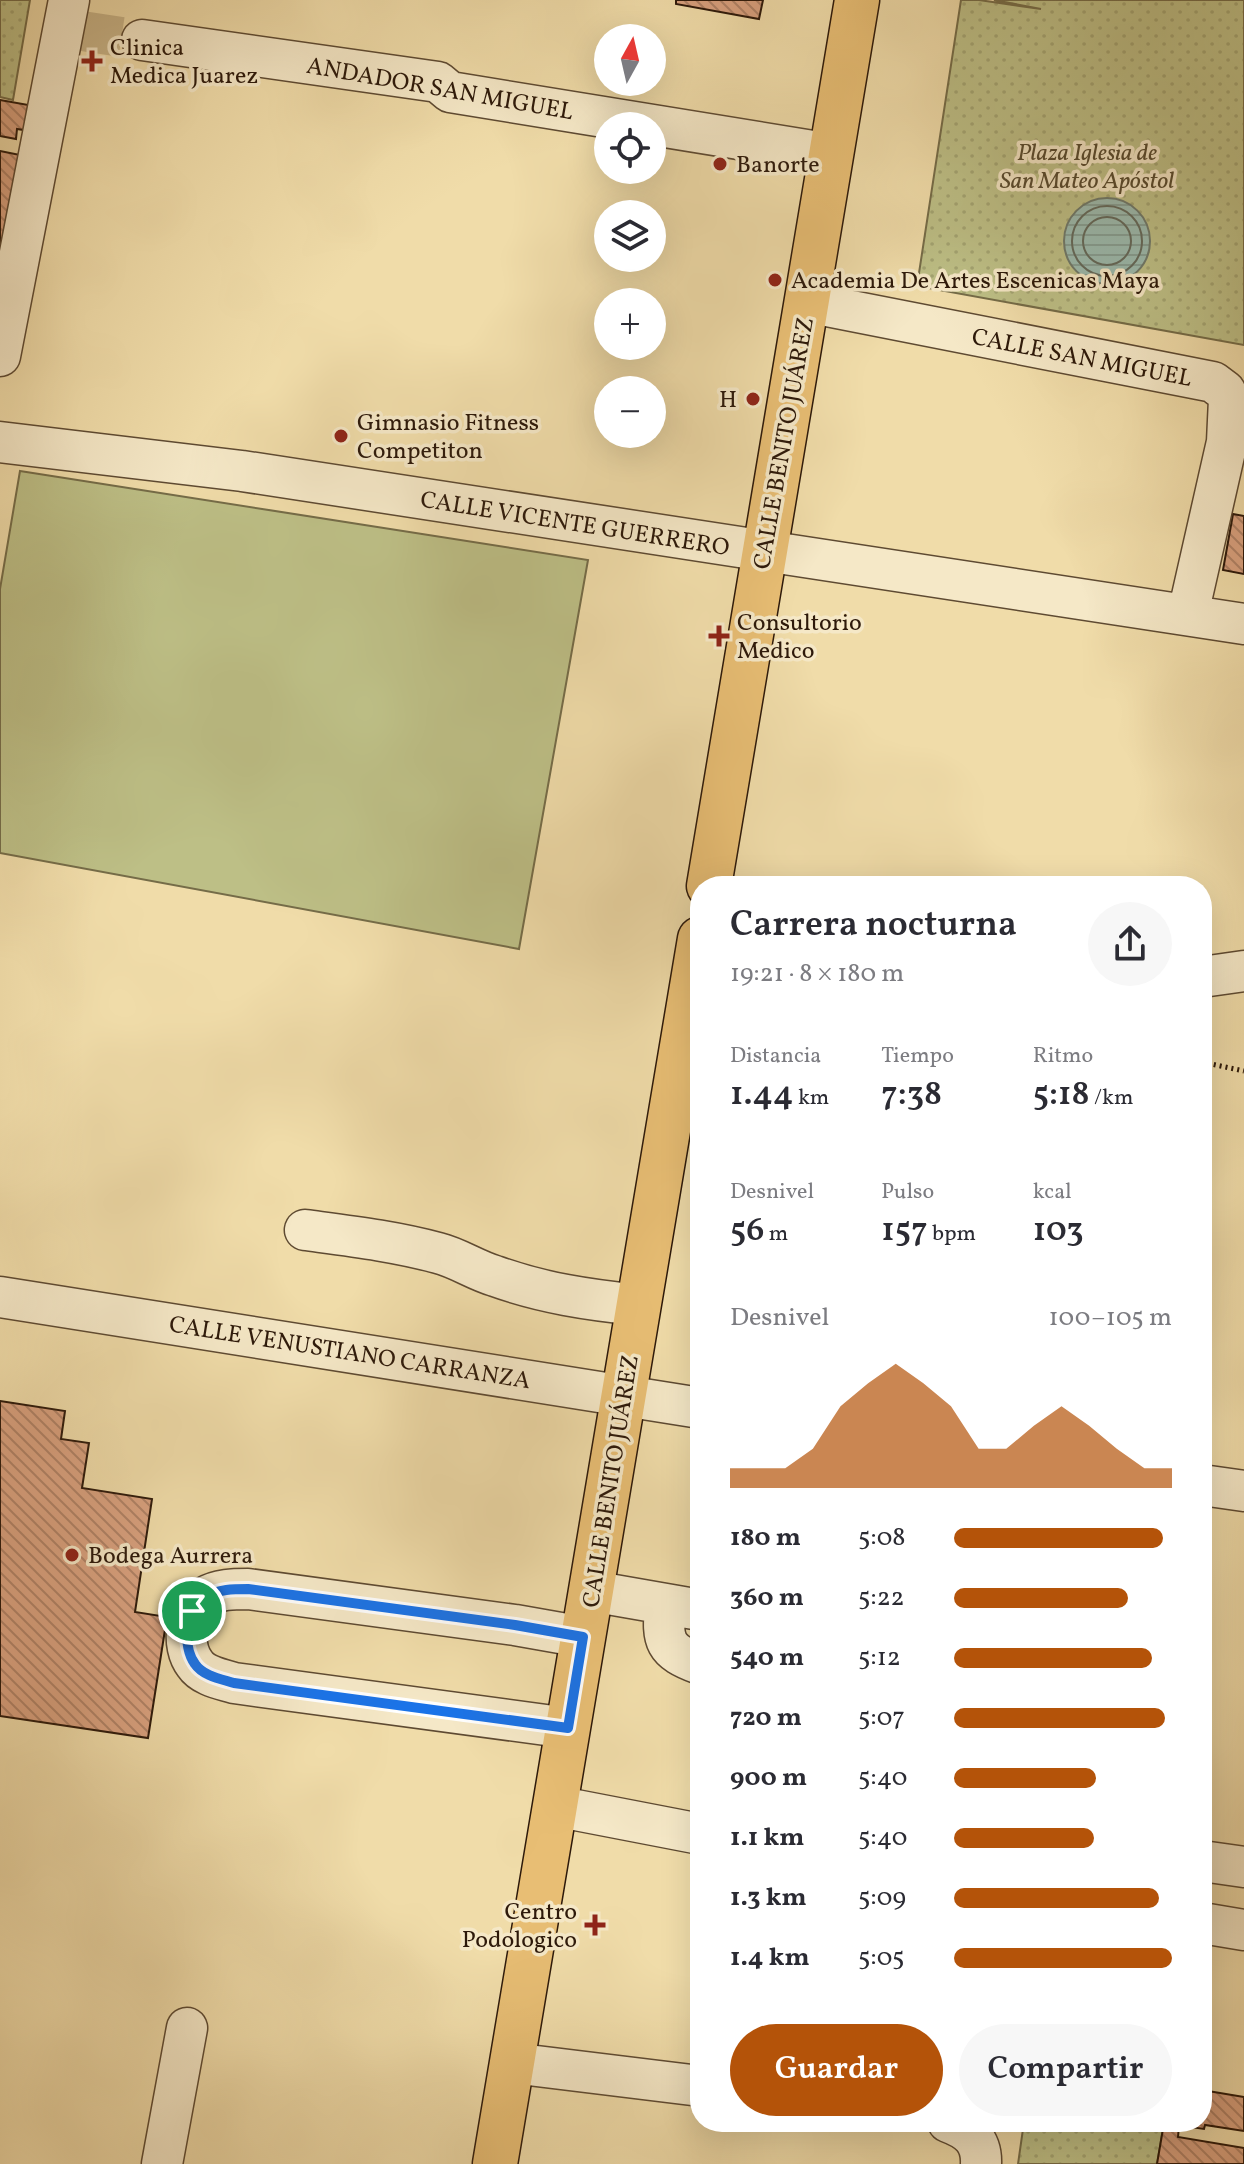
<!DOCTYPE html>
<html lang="es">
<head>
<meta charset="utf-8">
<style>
  :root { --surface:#fff; --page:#f7f7f7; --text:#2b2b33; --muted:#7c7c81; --accent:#b45309 }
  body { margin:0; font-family:Vollkorn,serif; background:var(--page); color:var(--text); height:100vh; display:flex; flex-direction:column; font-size:30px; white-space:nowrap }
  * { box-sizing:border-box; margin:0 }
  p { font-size:26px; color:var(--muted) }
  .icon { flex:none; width:44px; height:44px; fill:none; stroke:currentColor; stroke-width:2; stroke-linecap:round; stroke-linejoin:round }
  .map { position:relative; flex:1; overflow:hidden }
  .details { position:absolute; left:690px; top:876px; width:522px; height:1256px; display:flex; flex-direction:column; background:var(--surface); border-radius:32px; box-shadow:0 8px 32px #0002 }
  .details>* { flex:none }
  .needle { width:52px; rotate:8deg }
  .buttons { position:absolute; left:594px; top:24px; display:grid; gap:16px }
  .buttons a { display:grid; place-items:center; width:72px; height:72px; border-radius:50%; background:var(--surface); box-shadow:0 8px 32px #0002; font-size:40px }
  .pin { position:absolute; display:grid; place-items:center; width:68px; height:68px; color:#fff; margin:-34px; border:4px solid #fff; border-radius:50%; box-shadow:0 2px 8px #0007 }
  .round { display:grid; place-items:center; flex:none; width:84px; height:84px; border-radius:42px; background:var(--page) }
  .headline { display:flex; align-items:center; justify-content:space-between; height:136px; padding:0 40px }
  h1 { font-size:36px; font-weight:600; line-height:60px }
  .figures { display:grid; grid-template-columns:repeat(3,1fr); gap:12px; height:136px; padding:8px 40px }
  .figures div { display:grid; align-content:center }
  .figures b { font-size:34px; font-weight:600 }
  .figures small { font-size:22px; font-weight:400 }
  .figures p { font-size:22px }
  .chart { height:224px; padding:16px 40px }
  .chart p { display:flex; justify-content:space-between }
  .chart svg { width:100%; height:144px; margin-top:8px; fill:var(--accent); opacity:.7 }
  .button { display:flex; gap:16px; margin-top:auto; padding:16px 40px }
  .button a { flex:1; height:92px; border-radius:48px; background:var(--accent); color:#fff; font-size:32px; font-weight:600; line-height:92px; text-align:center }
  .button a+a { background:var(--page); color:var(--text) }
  ul { padding:0 40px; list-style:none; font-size:26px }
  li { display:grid; grid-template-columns:128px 96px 1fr; align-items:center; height:60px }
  li i { height:20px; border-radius:10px; background:var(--accent) }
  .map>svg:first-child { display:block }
  .park { fill:url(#park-dots); stroke:#756c48; stroke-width:2 }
  .pitch { fill:#bdbf86; stroke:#756c48; stroke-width:2 }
  .water { fill:url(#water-rules); stroke:#6f7a6c; stroke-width:2 }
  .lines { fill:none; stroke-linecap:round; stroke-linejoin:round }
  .shore { stroke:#646a5c; stroke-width:2 }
  .building { fill:url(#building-back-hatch); stroke:#2d190a; stroke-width:2 }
  .minor-tunnel { stroke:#c9b589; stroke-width:40; stroke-dasharray:40 20; stroke-linecap:butt }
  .minor-casing { stroke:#5e4a32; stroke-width:43 }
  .major-casing { stroke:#2d190a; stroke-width:47 }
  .path { stroke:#2d190a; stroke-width:5; stroke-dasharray:2 4; stroke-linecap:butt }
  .minor { stroke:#f5e8c7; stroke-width:40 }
  .major { stroke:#e8be74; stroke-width:44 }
  .route-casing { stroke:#fff; stroke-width:16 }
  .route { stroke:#1a73e8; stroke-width:10 }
  .poi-dot { fill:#8f2418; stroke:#f5e8c7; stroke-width:3 }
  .labels { text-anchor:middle; stroke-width:7; stroke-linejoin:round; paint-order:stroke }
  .poi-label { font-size:24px; fill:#2d190a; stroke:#f5e8c7; text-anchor:start }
  .street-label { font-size:24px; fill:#2d190a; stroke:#f5e8c7 }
  .park-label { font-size:24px; font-style:italic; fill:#584b2f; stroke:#f5e8c7 }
</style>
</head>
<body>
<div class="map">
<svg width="1244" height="2164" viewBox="0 0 1244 2164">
  <defs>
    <pattern id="park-dots" width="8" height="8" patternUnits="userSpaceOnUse" patternTransform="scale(2)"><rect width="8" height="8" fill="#bdbf86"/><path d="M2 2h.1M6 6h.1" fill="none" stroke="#a3a472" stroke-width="1.8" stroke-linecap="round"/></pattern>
    <pattern id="water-rules" width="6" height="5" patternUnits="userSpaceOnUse" patternTransform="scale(2)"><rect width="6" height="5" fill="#9bbaae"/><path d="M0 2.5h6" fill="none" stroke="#869f94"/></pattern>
    <pattern id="building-back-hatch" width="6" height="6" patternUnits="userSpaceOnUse" patternTransform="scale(2)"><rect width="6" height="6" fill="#d9a17f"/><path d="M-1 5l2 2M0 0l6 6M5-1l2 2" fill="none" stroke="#b08266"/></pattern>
  </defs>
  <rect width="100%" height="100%" fill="#f0dca9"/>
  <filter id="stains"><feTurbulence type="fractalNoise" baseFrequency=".0025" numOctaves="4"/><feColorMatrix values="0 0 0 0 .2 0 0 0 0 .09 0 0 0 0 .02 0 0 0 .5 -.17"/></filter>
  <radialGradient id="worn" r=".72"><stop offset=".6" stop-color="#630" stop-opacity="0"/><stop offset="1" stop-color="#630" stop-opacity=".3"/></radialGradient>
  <path class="park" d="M0,0H30L13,100L0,97Z
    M961,0H979L1041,9L994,0H1244V345L917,286Z
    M1024,2122H1183V2126L1164,2123L1157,2164H1018Z"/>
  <path class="pitch" d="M20,471L588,560L519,949L0,853V589Z"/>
  <path class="water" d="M1064 241a43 43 0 1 1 86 0a43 43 0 1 1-86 0Z"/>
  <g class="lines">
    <path class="shore" d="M1072 241a35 35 0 1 1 70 0a35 35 0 1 1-70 0Z
      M1083 241a24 24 0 1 1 48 0a24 24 0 1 1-48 0Z"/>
  </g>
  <path class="building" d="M676,0H763L759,19L676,4Z
    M0,100L34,106L30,131L17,129L16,139L0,136Z
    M0,151L20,155L0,253Z
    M1233,514L1244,516V574L1223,570Z
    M0,1401L65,1411L61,1439L89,1443L82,1488L152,1499L135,1612L167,1617L148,1738L0,1716Z
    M1202,2090L1244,2097V2131L1205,2125L1204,2129L1183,2126V2122H1202Z
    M1164,2123L1179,2126L1178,2137L1244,2148V2164H1157Z"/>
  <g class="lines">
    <path class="minor-tunnel" d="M82,31L142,40"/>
    <g class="minor-casing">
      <path id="minor" d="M142,40L438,82L450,92L831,154
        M806,302L1213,382L1225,391L1229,399L1227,442L1188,614
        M0,356L69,0
        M0,442L242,471L1244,624
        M1202,977L1244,971
        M305,1230C350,1236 394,1241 438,1253C458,1258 475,1270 495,1276C542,1293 589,1300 639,1305
        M0,1297L700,1408
        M1202,1485L1244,1491
        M591,1591L700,1610
        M665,1606C662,1641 664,1651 700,1664
        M568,1728L234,1683C221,1679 203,1676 195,1664C181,1646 185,1610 205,1597C218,1589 234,1589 248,1589L515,1625L583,1637
        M555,1806L700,1834
        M1202,1861L1244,1867
        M1202,1923L1244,1930
        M512,2063L700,2086
        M948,2122C969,2130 982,2140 981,2164
        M162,2164L187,2028"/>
    </g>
    <g class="major-casing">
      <path id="major" d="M709,886L857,0
        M495,2164L700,939"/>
    </g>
    <path class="path" d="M1202,1062L1244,1071"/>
    <use href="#minor" class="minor"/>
    <use href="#major" class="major"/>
  </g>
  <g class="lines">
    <g class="route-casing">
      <path id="route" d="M248,1589L515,1625L583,1637L568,1728L234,1683C221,1679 203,1676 195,1664C182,1646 185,1610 206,1597C218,1589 234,1589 248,1589Z"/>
    </g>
    <use href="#route" class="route"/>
  </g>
  <g class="poi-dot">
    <path d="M88 49h8v8h8v8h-8v8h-8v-8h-8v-8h8z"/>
    <circle cx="720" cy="164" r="8"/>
    <circle cx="775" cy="280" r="8"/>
    <circle cx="753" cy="399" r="8"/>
    <circle cx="341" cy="436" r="8"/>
    <path d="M715 624h8v8h8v8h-8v8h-8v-8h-8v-8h8z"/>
    <circle cx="72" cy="1555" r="8"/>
    <path d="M591 1913h8v8h8v8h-8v8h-8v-8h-8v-8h8z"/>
  </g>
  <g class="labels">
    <g class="poi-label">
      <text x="110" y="55">Clinica<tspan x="110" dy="28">Medica Juarez</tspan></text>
      <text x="736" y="172">Banorte</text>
      <text x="791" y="288">Academia De Artes Escenicas Maya</text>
      <text x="737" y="407" text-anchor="end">H</text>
      <text x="357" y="430">Gimnasio Fitness<tspan x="357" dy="28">Competiton</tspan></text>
      <text x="737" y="630">Consultorio<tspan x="737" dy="28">Medico</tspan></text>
      <text x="88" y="1563">Bodega Aurrera</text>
      <text x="577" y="1919" text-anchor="end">Centro<tspan x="577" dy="28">Podologico</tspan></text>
    </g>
    <g class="street-label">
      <text transform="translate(440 88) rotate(10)" y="8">ANDADOR SAN MIGUEL</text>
      <text transform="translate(1082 357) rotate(11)" y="8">CALLE SAN MIGUEL</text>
      <text transform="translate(783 443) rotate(-80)" y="8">CALLE BENITO JUÁREZ</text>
      <text transform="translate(575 523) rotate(9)" y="8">CALLE VICENTE GUERRERO</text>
      <text transform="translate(350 1352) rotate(9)" y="8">CALLE VENUSTIANO CARRANZA</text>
      <text transform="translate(610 1481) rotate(-81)" y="8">CALLE BENITO JUÁREZ</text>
    </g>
    <g class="park-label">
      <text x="1087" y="160">Plaza Iglesia de<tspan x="1087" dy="28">San Mateo Apóstol</tspan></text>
    </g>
  </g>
  <rect width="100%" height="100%" filter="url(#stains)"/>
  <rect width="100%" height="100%" fill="url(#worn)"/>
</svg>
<div class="buttons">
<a><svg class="needle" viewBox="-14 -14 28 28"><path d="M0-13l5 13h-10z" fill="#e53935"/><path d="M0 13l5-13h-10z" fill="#7c7c81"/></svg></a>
<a><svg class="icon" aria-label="locate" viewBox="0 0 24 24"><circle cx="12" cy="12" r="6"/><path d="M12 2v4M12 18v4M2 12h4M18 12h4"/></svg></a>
<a><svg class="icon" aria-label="layers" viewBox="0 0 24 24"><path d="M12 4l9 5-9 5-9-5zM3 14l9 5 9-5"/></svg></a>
<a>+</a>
<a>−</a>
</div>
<div class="pin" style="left:192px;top:1611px;background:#1e9e55"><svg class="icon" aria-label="arrive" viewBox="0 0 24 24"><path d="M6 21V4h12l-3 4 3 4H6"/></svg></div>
<section class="details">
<div class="headline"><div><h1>Carrera nocturna</h1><p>19:21 · 8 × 180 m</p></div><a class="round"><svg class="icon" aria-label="share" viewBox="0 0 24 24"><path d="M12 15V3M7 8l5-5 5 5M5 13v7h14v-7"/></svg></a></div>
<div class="figures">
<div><p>Distancia</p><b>1.44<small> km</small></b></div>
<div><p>Tiempo</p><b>7:38</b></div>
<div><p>Ritmo</p><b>5:18<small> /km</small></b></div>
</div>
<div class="figures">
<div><p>Desnivel</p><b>56<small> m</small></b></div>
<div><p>Pulso</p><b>157<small> bpm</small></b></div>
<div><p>kcal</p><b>103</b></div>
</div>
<div class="chart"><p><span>Desnivel</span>100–105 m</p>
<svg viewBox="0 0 160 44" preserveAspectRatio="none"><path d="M0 44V38L10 38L20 38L30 32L40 19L50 12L60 6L70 12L80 19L90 32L100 32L110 25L120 19L130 25L140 32L150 38L160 38V44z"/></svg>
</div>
<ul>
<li><b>180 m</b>5:08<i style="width:96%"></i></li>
<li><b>360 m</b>5:22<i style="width:80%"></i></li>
<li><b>540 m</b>5:12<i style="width:91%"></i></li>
<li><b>720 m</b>5:07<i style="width:97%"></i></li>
<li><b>900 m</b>5:40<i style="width:65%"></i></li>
<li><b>1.1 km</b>5:40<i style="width:64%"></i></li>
<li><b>1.3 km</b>5:09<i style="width:94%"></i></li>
<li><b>1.4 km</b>5:05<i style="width:100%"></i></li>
</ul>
<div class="button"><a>Guardar</a><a>Compartir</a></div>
</section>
</div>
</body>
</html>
